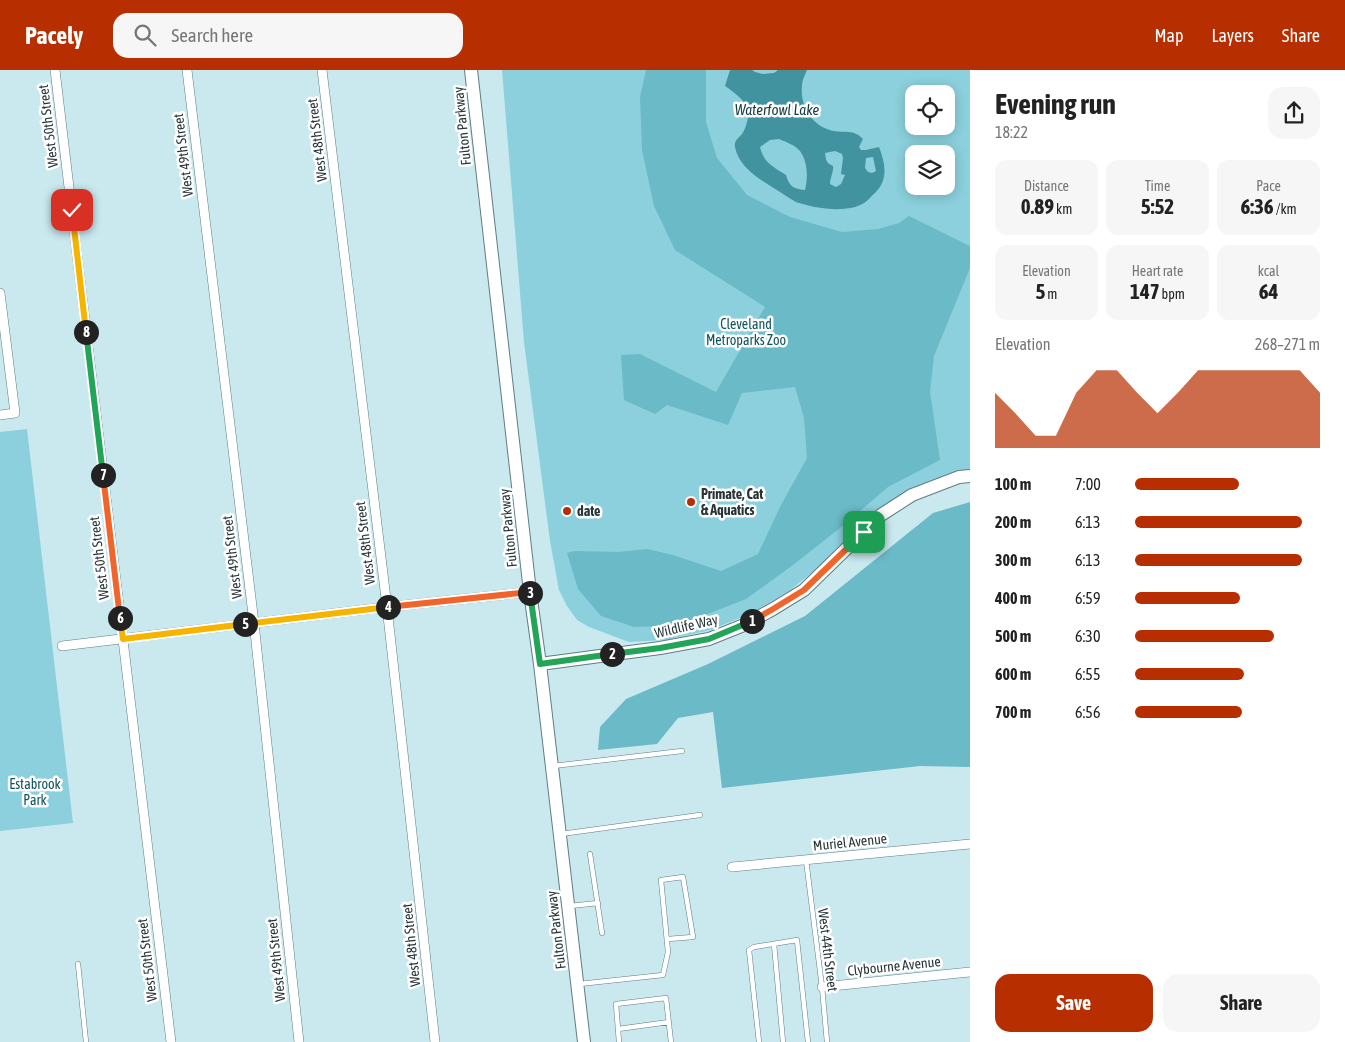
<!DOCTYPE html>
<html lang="en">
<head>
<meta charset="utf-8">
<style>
  :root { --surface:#fff; --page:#f6f6f6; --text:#222; --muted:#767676; --accent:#b72e00 }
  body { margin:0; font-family:"Asap Condensed",sans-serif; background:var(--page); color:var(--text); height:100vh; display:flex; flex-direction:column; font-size:19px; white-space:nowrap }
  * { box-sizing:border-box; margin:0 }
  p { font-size:16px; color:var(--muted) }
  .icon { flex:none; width:28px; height:28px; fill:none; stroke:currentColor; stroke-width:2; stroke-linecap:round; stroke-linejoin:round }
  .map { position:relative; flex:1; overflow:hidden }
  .drawer { display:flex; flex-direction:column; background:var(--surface); width:375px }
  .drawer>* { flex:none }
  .buttons { position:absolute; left:905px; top:15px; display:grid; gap:10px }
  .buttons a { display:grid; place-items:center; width:50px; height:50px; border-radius:10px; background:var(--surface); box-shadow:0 2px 12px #0003; font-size:25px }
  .pin { position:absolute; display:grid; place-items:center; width:42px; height:42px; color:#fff; margin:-21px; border-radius:10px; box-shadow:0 2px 8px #0006 }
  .km { position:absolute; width:25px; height:25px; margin:-12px; border-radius:50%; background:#222; color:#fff; font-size:14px; line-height:25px; text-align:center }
  .round { display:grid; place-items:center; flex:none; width:52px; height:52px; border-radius:15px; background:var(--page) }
  .headline { display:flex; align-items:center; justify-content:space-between; height:85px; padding:0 25px }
  h1 { font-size:28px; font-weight:700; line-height:38px }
  .figures { display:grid; grid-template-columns:repeat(3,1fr); gap:8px; height:85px; padding:5px 25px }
  .figures div { display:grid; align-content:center; border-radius:12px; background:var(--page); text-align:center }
  .figures b { font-size:21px; font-weight:700 }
  .figures small { font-size:14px; font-weight:400 }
  .figures p { font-size:14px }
  .chart { height:140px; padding:10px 25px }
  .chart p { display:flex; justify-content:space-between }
  .chart svg { width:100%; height:90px; margin-top:5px; fill:var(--accent); opacity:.7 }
  .action { display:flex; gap:10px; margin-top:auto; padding:10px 25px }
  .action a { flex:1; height:58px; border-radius:15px; background:var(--accent); color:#fff; font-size:20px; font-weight:700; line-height:58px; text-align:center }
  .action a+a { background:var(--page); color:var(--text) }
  ul { padding:0 25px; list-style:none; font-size:16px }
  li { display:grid; grid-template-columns:80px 60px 1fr; align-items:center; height:38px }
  li i { height:12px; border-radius:6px; background:var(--accent) }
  header { display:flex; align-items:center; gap:30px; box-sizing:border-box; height:70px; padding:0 25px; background:var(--accent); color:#fff }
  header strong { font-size:24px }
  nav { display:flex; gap:28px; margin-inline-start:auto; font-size:18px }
  .search { width:350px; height:45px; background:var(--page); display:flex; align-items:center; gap:12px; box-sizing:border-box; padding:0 18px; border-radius:15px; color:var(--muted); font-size:19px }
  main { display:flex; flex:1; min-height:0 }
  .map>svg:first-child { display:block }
  .green { fill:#8bd0dc; fill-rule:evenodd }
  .forest { fill:#6bbac8 }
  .water { fill:#4293a0; fill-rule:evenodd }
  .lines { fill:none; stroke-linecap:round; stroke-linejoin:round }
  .lane-casing { stroke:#607d82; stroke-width:5.5 }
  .street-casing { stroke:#607d82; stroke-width:10 }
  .secondary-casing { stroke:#607d82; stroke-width:14 }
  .lane { stroke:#fff; stroke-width:4.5 }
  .street { stroke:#fff; stroke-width:9 }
  .secondary { stroke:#fff; stroke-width:12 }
  .split-1-casing { stroke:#fff; stroke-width:10 }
  .split-2-casing { stroke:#fff; stroke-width:10 }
  .split-3-casing { stroke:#fff; stroke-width:10 }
  .split-4-casing { stroke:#fff; stroke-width:10 }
  .split-5-casing { stroke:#fff; stroke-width:10 }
  .split-6-casing { stroke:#fff; stroke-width:10 }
  .split-7-casing { stroke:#fff; stroke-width:10 }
  .split-8-casing { stroke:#fff; stroke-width:10 }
  .split-9-casing { stroke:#fff; stroke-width:10 }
  .split-1 { stroke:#f0652b; stroke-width:6 }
  .split-2 { stroke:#22a559; stroke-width:6 }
  .split-3 { stroke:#22a559; stroke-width:6 }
  .split-4 { stroke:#f0652b; stroke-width:6 }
  .split-5 { stroke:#f5b400; stroke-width:6 }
  .split-6 { stroke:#f5b400; stroke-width:6 }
  .split-7 { stroke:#f0652b; stroke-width:6 }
  .split-8 { stroke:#22a559; stroke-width:6 }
  .split-9 { stroke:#f5b400; stroke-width:6 }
  .poi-dot { fill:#b72e00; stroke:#fff; stroke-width:2 }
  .labels { text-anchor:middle; stroke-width:5; stroke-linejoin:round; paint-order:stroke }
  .street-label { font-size:14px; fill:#283537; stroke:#fff }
  .park-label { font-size:14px; fill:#0f555f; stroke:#fff }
  .poi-label { font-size:14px; font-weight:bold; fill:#283537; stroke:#fff; text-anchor:start }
  .water-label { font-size:15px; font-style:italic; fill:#163c42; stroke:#fff }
</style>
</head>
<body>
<header>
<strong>Pacely</strong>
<div class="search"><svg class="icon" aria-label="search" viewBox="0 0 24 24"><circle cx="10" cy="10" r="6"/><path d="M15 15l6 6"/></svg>Search here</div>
<nav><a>Map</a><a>Layers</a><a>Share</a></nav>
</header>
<main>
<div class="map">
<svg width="970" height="972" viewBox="0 0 970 972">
  <rect width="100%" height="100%" fill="#c9e9ef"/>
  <path class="green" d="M502,0H970V399L926,413L790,520L754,542L711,560L665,570L629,572L589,557L577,550L567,536L559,520L550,471L524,272ZM914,24H946V56H914ZM914,84H946V116H914Z
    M27,359L73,753L0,761V362Z"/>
  <path class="forest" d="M646,0H706V52L717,88L747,125L790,147L842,162L878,159L899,153L909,146L970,176V198L934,286L930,322L940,390L888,417L840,458L793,495L746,529L695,549L666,556L634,557L601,546L578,519L567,483L575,481L619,482L647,479L673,485L721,501L758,484L781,435L807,388L804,348L795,317L742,323L728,355L667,335L655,344L624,330L621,285L640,284L716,322L765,237L675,180L654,136L642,80L640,27Z
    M970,432V697L920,696L722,718L713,642L678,648L657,674L598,680L600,657L626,629L708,594L805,546L933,443Z"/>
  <path class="water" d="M730,0H752L755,2L763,4L774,3L778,0H807C805,5 802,10 802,15C800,33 809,52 827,59C841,65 852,57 863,69L859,77L861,80H866L879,77C885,93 889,109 875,123C871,126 868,131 864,133C847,144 813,138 796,132C790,129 785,125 780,122C763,111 739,99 735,77C734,70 738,69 742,64C747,57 748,47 749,39C742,28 735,23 725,16ZM779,69C786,72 795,75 800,81C808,92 808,108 805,120C793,119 789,116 786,105C772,96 764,93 760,77L770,70ZM835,81L842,84L843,88L841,104L845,105L841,114L836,117L830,114C830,108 834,101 833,96C826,93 826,90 825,83ZM873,87L876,101L872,103L868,102L865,98L866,88Z"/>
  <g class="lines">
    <g class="lane-casing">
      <path id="lane" d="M553,696L682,681
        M561,764L700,745
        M590,784L602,863
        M806,790L822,917L827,972
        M570,836L598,833
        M774,874L783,972
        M78,894L86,972
        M579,914L663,905L668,882L661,810L683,807L693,867L668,869
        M618,959L669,952
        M619,972L616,934L666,928L671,972
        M759,972L749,880L754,877L797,870L808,972"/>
    </g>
    <g class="street-casing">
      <path id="street" d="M55,0L171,972
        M187,0L254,553L299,972
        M322,0L387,537L435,972
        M0,223L15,343L0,345
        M62,576L387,537L530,522
        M732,797L970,774
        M822,917L970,902"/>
    </g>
    <g class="secondary-casing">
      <path id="secondary" d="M471,0L530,522L540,594L584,972
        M540,594L660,578L709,569L744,555L773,539L804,520L881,445L912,425L959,407L970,406"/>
    </g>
    <use href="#lane" class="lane"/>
    <use href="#street" class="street"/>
    <use href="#secondary" class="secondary"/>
  </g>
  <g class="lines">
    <g class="split-1-casing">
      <path id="split-1" d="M752,551L773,539L804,520L864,462"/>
    </g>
    <g class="split-2-casing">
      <path id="split-2" d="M612,584L660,578L709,569L752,551"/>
    </g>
    <g class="split-3-casing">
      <path id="split-3" d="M530,523L540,594L612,584"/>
    </g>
    <g class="split-4-casing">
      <path id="split-4" d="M388,537L530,522V523"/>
    </g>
    <g class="split-5-casing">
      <path id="split-5" d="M245,554L388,537"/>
    </g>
    <g class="split-6-casing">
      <path id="split-6" d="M120,548L123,569L245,554"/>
    </g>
    <g class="split-7-casing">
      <path id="split-7" d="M103,405L120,548"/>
    </g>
    <g class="split-8-casing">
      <path id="split-8" d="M86,262L103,405"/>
    </g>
    <g class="split-9-casing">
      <path id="split-9" d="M72,140L86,262"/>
    </g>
    <use href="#split-1" class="split-1"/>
    <use href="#split-2" class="split-2"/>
    <use href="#split-3" class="split-3"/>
    <use href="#split-4" class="split-4"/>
    <use href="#split-5" class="split-5"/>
    <use href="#split-6" class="split-6"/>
    <use href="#split-7" class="split-7"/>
    <use href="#split-8" class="split-8"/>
    <use href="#split-9" class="split-9"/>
  </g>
  <g class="poi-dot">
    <circle cx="691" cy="432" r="5"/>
    <circle cx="567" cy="441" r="5"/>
  </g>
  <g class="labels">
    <g class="street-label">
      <text transform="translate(48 56) rotate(-97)" y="5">West 50th Street</text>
      <text transform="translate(462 56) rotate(-96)" y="5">Fulton Parkway</text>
      <text transform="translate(317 70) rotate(-97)" y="5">West 48th Street</text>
      <text transform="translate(183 85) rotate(-97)" y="5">West 49th Street</text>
      <text transform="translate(508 458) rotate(-96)" y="5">Fulton Parkway</text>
      <text transform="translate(365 473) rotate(-97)" y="5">West 48th Street</text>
      <text transform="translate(232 487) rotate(-97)" y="5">West 49th Street</text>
      <text transform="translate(99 488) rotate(-97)" y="5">West 50th Street</text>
      <text transform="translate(686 556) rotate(-13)" y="5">Wildlife Way</text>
      <text transform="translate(850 772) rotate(-6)" y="5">Muriel Avenue</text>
      <text transform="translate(556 860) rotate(-97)" y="5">Fulton Parkway</text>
      <text transform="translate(411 875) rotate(-96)" y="5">West 48th Street</text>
      <text transform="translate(828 880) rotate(83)" y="5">West 44th Street</text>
      <text transform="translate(147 890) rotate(-97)" y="5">West 50th Street</text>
      <text transform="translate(276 890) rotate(-96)" y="5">West 49th Street</text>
      <text transform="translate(894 896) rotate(-6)" y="5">Clybourne Avenue</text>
    </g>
    <g class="park-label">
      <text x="746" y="259">Cleveland<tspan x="746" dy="16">Metroparks Zoo</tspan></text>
      <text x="35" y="719">Estabrook<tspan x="35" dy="16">Park</tspan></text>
    </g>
    <g class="poi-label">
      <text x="701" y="429">Primate, Cat<tspan x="701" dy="16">&amp; Aquatics</tspan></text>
      <text x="577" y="446">date</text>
    </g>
    <g class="water-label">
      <text x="777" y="45">Waterfowl Lake</text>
    </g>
  </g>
</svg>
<div class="buttons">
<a><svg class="icon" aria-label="locate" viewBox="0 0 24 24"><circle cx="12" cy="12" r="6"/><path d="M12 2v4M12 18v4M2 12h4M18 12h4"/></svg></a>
<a><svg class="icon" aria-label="layers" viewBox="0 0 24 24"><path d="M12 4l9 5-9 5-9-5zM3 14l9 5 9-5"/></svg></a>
</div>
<div class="pin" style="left:864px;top:462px;background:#1e9e55"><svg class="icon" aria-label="arrive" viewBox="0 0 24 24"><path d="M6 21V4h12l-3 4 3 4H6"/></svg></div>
<div class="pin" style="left:72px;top:140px;background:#d93025"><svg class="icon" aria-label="check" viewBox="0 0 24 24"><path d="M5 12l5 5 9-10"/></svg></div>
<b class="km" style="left:752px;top:551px">1</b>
<b class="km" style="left:612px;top:584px">2</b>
<b class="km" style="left:530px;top:523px">3</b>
<b class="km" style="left:388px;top:537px">4</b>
<b class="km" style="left:245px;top:554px">5</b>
<b class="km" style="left:120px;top:548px">6</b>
<b class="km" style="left:103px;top:405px">7</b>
<b class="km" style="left:86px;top:262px">8</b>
</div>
<section class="drawer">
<div class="headline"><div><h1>Evening run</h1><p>18:22</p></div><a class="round"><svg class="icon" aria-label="share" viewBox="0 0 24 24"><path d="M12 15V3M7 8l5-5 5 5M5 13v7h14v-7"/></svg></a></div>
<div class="figures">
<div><p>Distance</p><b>0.89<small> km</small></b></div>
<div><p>Time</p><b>5:52</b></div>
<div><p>Pace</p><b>6:36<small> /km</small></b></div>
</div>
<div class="figures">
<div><p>Elevation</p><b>5<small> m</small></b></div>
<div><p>Heart rate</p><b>147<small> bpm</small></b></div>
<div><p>kcal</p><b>64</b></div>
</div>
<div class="chart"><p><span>Elevation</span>268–271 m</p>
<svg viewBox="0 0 160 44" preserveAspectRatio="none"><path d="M0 44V17L10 27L20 38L30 38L40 17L50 6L60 6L70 17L80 27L90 17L100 6L110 6L120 6L130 6L140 6L150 6L160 17V44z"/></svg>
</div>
<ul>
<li><b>100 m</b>7:00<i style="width:56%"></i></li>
<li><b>200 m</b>6:13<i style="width:90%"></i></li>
<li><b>300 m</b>6:13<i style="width:90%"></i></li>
<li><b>400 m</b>6:59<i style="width:57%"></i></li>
<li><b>500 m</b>6:30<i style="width:75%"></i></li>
<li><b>600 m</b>6:55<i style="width:59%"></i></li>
<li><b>700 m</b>6:56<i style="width:58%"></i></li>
</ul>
<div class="action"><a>Save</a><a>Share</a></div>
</section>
</main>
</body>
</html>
